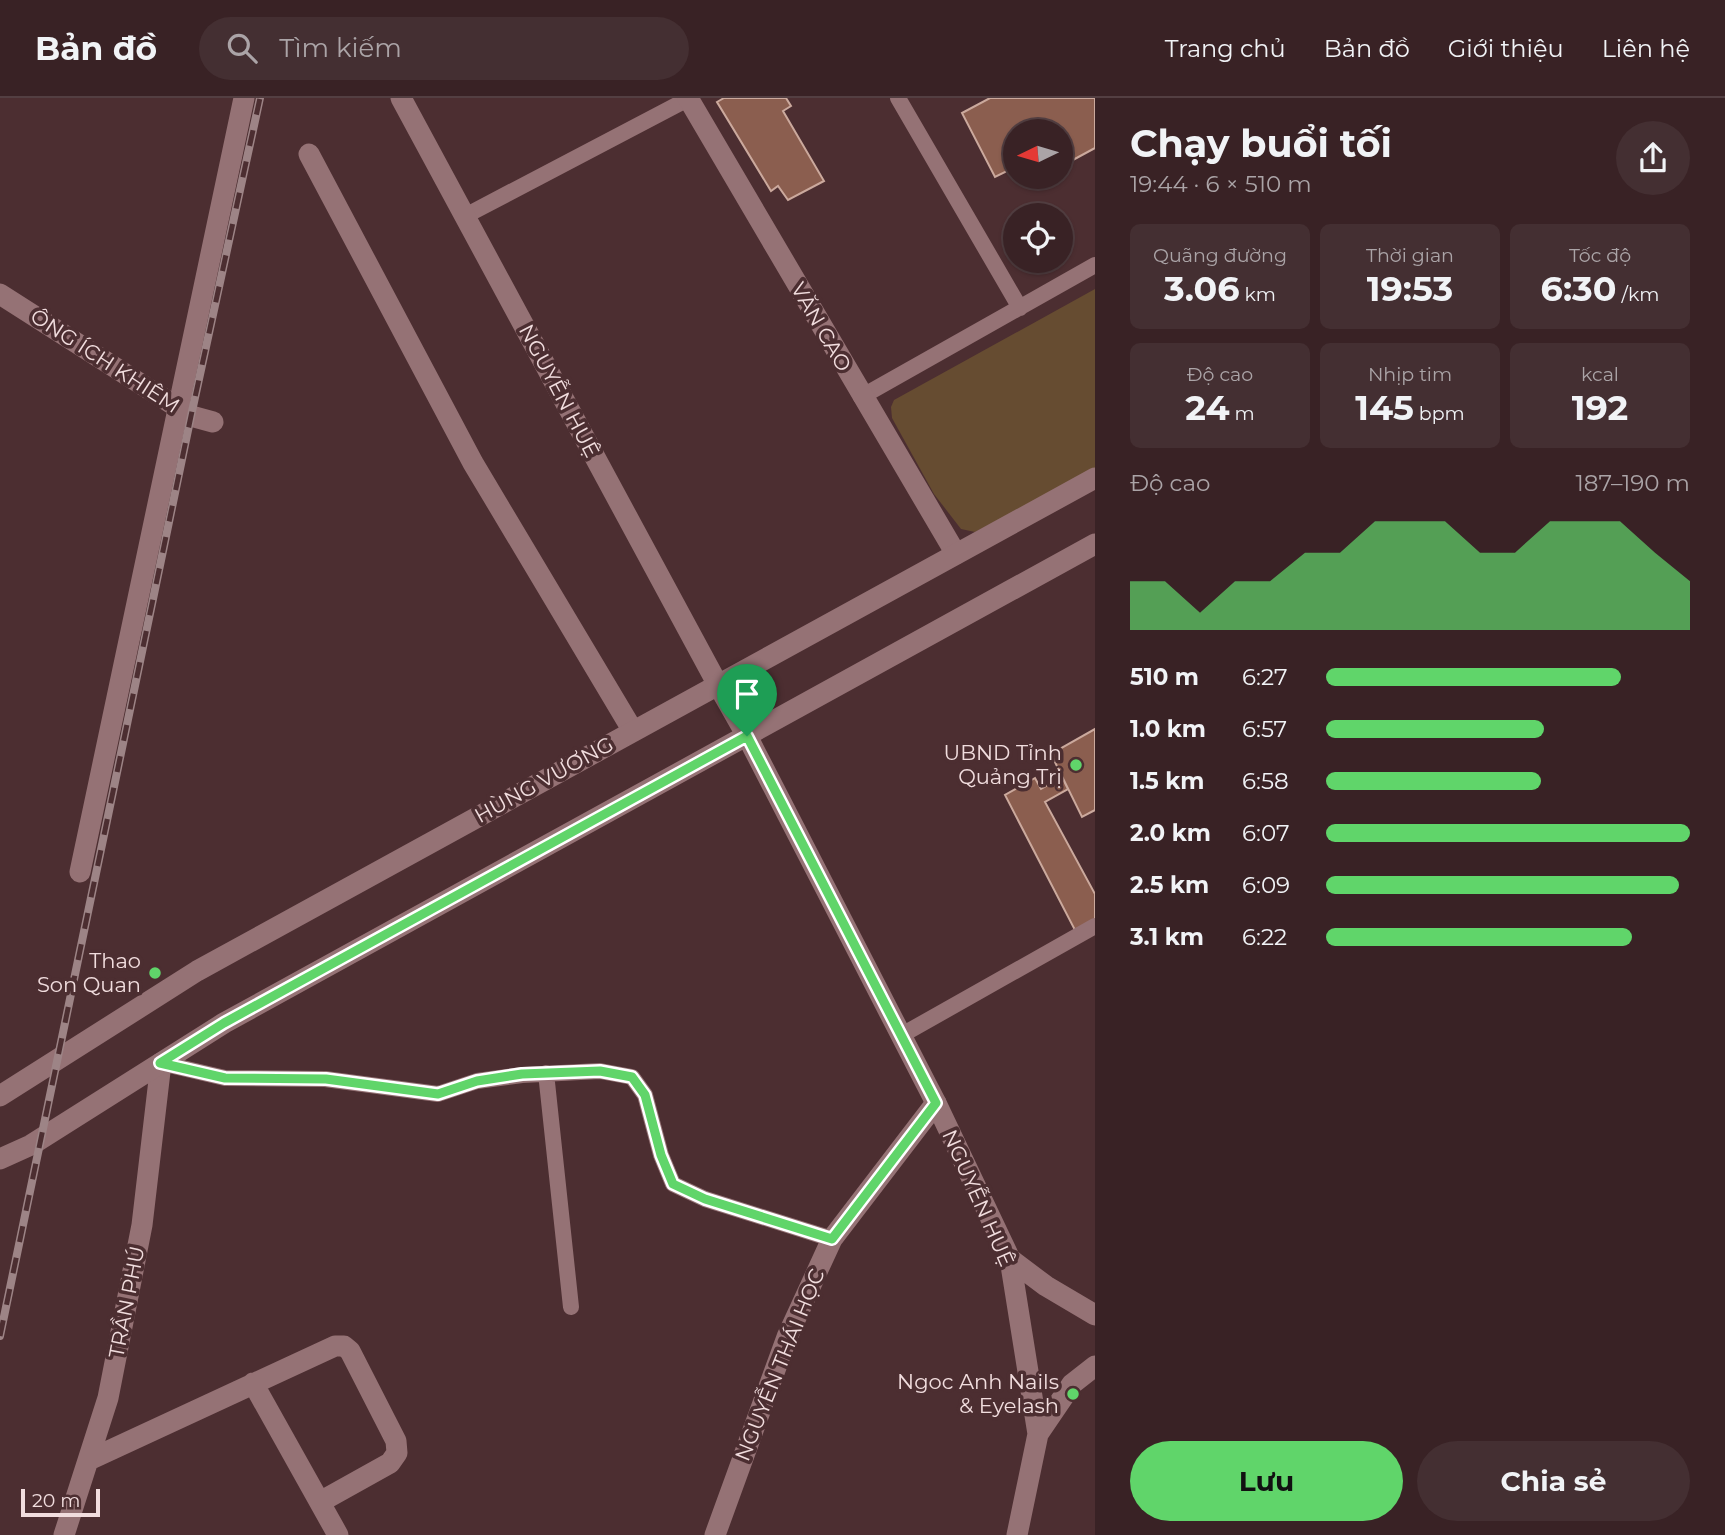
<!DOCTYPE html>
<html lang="vi">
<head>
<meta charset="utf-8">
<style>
  :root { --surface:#392225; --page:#442f32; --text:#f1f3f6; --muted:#aba4a7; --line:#533f42; --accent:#60d56a }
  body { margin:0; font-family:Montserrat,sans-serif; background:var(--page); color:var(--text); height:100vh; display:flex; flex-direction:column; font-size:26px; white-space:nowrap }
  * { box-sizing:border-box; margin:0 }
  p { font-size:23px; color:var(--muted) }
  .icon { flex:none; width:38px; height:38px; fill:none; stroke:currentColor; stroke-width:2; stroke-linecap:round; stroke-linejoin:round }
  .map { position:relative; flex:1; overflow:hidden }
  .side { display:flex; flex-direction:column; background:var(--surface); width:630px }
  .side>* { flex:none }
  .needle { width:46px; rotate:265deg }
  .tools { position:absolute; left:1003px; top:21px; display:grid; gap:14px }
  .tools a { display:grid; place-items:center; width:70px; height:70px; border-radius:50%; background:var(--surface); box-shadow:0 2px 5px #0004,0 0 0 2px var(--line); font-size:35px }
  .scale { position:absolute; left:21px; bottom:18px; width:79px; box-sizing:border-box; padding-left:7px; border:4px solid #f1ddde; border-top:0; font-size:19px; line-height:24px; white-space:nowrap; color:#f1ddde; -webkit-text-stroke:5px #4c2e31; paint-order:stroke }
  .pin { position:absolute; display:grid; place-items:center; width:60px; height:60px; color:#fff; margin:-72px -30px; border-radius:50% 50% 50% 0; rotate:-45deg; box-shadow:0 0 7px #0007 }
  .pin .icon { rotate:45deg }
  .round { display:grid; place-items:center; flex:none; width:74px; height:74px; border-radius:37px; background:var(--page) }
  .headline { display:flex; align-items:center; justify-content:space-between; height:119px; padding:0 35px }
  h1 { font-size:38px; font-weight:700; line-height:52px }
  .figures { display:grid; grid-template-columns:repeat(3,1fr); gap:10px; height:119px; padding:7px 35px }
  .figures div { display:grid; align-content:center; border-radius:10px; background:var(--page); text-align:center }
  .figures b { font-size:35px; font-weight:700 }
  .figures small { font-size:19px; font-weight:400 }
  .figures p { font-size:19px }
  .chart { height:196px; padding:14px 35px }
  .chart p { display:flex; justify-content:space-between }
  .chart svg { width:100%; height:126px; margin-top:7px; fill:var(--accent); opacity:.7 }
  .cta { display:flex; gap:14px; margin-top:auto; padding:14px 35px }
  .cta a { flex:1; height:80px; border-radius:42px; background:var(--accent); color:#111; font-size:28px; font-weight:700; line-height:80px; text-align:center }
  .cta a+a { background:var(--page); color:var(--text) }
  ul { padding:0 35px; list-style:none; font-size:23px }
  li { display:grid; grid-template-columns:112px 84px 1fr; align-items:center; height:52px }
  li i { height:18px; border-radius:9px; background:var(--accent) }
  header { display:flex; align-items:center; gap:42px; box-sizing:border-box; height:98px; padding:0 35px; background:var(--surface); border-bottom:2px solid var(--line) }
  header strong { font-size:33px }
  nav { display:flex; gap:38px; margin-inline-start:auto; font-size:24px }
  .search { width:490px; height:63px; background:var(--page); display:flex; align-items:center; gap:18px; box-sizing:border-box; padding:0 24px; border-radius:38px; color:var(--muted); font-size:26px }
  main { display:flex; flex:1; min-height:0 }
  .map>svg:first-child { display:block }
  .green { fill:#664c31 }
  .building { fill:#8b5e4f; stroke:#cba99d; stroke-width:2 }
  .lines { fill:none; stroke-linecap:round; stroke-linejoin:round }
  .service { stroke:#957275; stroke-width:16 }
  .minor { stroke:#957275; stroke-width:21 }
  .tertiary { stroke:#957275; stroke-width:21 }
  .secondary { stroke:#957275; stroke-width:21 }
  .rail-casing { stroke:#9d8486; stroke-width:8 }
  .rail { stroke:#4c2e31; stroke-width:5; stroke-dasharray:16; stroke-linecap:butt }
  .route-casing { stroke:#fff; stroke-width:14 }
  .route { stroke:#60d56a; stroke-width:9 }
  .poi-dot { fill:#60d56a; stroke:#4c2e31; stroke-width:2.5 }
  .labels { text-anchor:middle; stroke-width:7; stroke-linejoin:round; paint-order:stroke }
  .street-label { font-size:21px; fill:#f1ddde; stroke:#4c2e31 }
  .poi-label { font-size:21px; fill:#f1ddde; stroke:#4c2e31; text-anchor:end }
</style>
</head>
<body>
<header>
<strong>Bản đồ</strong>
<div class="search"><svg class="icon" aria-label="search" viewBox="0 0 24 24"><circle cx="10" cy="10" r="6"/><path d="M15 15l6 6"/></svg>Tìm kiếm</div>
<nav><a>Trang chủ</a><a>Bản đồ</a><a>Giới thiệu</a><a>Liên hệ</a></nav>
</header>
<main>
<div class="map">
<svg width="1095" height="1437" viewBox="0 0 1095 1437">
  <rect width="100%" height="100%" fill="#4c2e31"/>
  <path class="green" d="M1095,191V372L975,434L961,431L934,396L892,320L891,309L894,302Z"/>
  <path class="building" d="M724,0H786L791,8L783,13L824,83L788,102L778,88L771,93L717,4Z
    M990,0H1095V50L1060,69V33H1015V73L1013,70L995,79L962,15Z
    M1095,631V712L1082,719L1051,656Z
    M1062,679L1068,691L1045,704L1095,796V827L1077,836L1005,697L1035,680L1041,691Z"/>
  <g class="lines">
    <path class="service" d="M898,0L1020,210
      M465,118L690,0
      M861,299L1095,167
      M900,938L1095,828
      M161,965L225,980L325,981L438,996L477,983L522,977L600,973L632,979L645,997L661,1057L673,1086L705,1101L832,1141
      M546,975L571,1209"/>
    <path class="minor" d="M688,0L956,456
      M309,56L473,365L633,633
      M0,196L191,318L213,324
      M80,774L244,0
      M253,1285L338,1437
      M89,1362L335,1248H344L350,1253L396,1343L397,1355L390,1365L320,1404
      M64,1437L108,1300L142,1127L161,965
      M715,1437L787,1239L832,1141L936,1005"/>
    <path class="tertiary" d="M401,0L718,587
      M747,638L936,1005L1010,1161L1038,1336L1017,1437
      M1010,1161L1046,1188L1095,1217
      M1038,1336L1072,1286L1095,1268"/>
    <path class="secondary" d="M718,587L747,638
      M0,998L197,873L1095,380
      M0,1061L31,1047L224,925L1095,446"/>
    <g class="rail-casing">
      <path id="rail" d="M0,1238L191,318L260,0"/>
    </g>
    <use href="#rail" class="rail"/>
  </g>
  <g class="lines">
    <g class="route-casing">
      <path id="route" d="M747,638L936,1005L832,1141L705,1101L673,1086L661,1057L645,997L632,979L600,973L522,976L477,983L438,996L326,981L225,980L160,965L224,925Z"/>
    </g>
    <use href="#route" class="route"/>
  </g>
  <g class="poi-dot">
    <circle cx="1076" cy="667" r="7"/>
    <circle cx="155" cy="875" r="7"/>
    <circle cx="1073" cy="1296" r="7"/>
  </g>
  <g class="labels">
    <g class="street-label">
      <text transform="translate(821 229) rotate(60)" y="7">VĂN CAO</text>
      <text transform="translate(105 263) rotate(33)" y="7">ÔNG ÍCH KHIÊM</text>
      <text transform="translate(559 293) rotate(62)" y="7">NGUYỄN HUỆ</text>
      <text transform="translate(544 682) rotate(-29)" y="7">HÙNG VƯƠNG</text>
      <text transform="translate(978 1100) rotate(66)" y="7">NGUYỄN HUỆ</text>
      <text transform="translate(127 1204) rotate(-79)" y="7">TRẦN PHÚ</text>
      <text transform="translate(780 1267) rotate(-68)" y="7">NGUYỄN THÁI HỌC</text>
    </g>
    <g class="poi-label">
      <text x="1062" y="662">UBND Tỉnh<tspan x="1062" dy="24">Quảng Trị</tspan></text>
      <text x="141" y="870">Thao<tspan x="141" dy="24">Son Quan</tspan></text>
      <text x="1059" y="1291">Ngoc Anh Nails<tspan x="1059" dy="24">&amp; Eyelash</tspan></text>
    </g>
  </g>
</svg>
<div class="tools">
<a><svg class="needle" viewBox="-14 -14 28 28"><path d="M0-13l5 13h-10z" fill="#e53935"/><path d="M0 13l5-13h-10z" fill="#aba4a7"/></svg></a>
<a><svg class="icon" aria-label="locate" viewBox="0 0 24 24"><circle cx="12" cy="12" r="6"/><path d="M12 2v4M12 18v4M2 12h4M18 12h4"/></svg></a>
</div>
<div class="scale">20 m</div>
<div class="pin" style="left:747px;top:638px;background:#1e9e55"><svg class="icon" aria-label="arrive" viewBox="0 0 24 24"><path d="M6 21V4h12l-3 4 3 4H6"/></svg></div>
</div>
<section class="side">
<div class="headline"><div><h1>Chạy buổi tối</h1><p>19:44 · 6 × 510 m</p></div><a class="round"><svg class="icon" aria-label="share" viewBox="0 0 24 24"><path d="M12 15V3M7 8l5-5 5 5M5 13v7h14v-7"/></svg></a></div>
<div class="figures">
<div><p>Quãng đường</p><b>3.06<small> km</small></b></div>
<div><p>Thời gian</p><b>19:53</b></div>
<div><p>Tốc độ</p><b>6:30<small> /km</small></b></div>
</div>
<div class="figures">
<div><p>Độ cao</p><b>24<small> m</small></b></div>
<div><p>Nhịp tim</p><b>145<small> bpm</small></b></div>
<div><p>kcal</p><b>192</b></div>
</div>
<div class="chart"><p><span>Độ cao</span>187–190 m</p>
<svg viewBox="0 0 160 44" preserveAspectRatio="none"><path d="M0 44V27L10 27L20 38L30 27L40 27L50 17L60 17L70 6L80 6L90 6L100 17L110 17L120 6L130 6L140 6L150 17L160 27V44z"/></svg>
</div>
<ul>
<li><b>510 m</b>6:27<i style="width:81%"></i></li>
<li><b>1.0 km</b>6:57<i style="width:60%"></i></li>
<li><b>1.5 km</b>6:58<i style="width:59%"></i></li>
<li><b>2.0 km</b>6:07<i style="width:100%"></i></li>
<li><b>2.5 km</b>6:09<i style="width:97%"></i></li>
<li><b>3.1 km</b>6:22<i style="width:84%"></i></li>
</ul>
<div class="cta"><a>Lưu</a><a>Chia sẻ</a></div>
</section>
</main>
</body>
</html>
